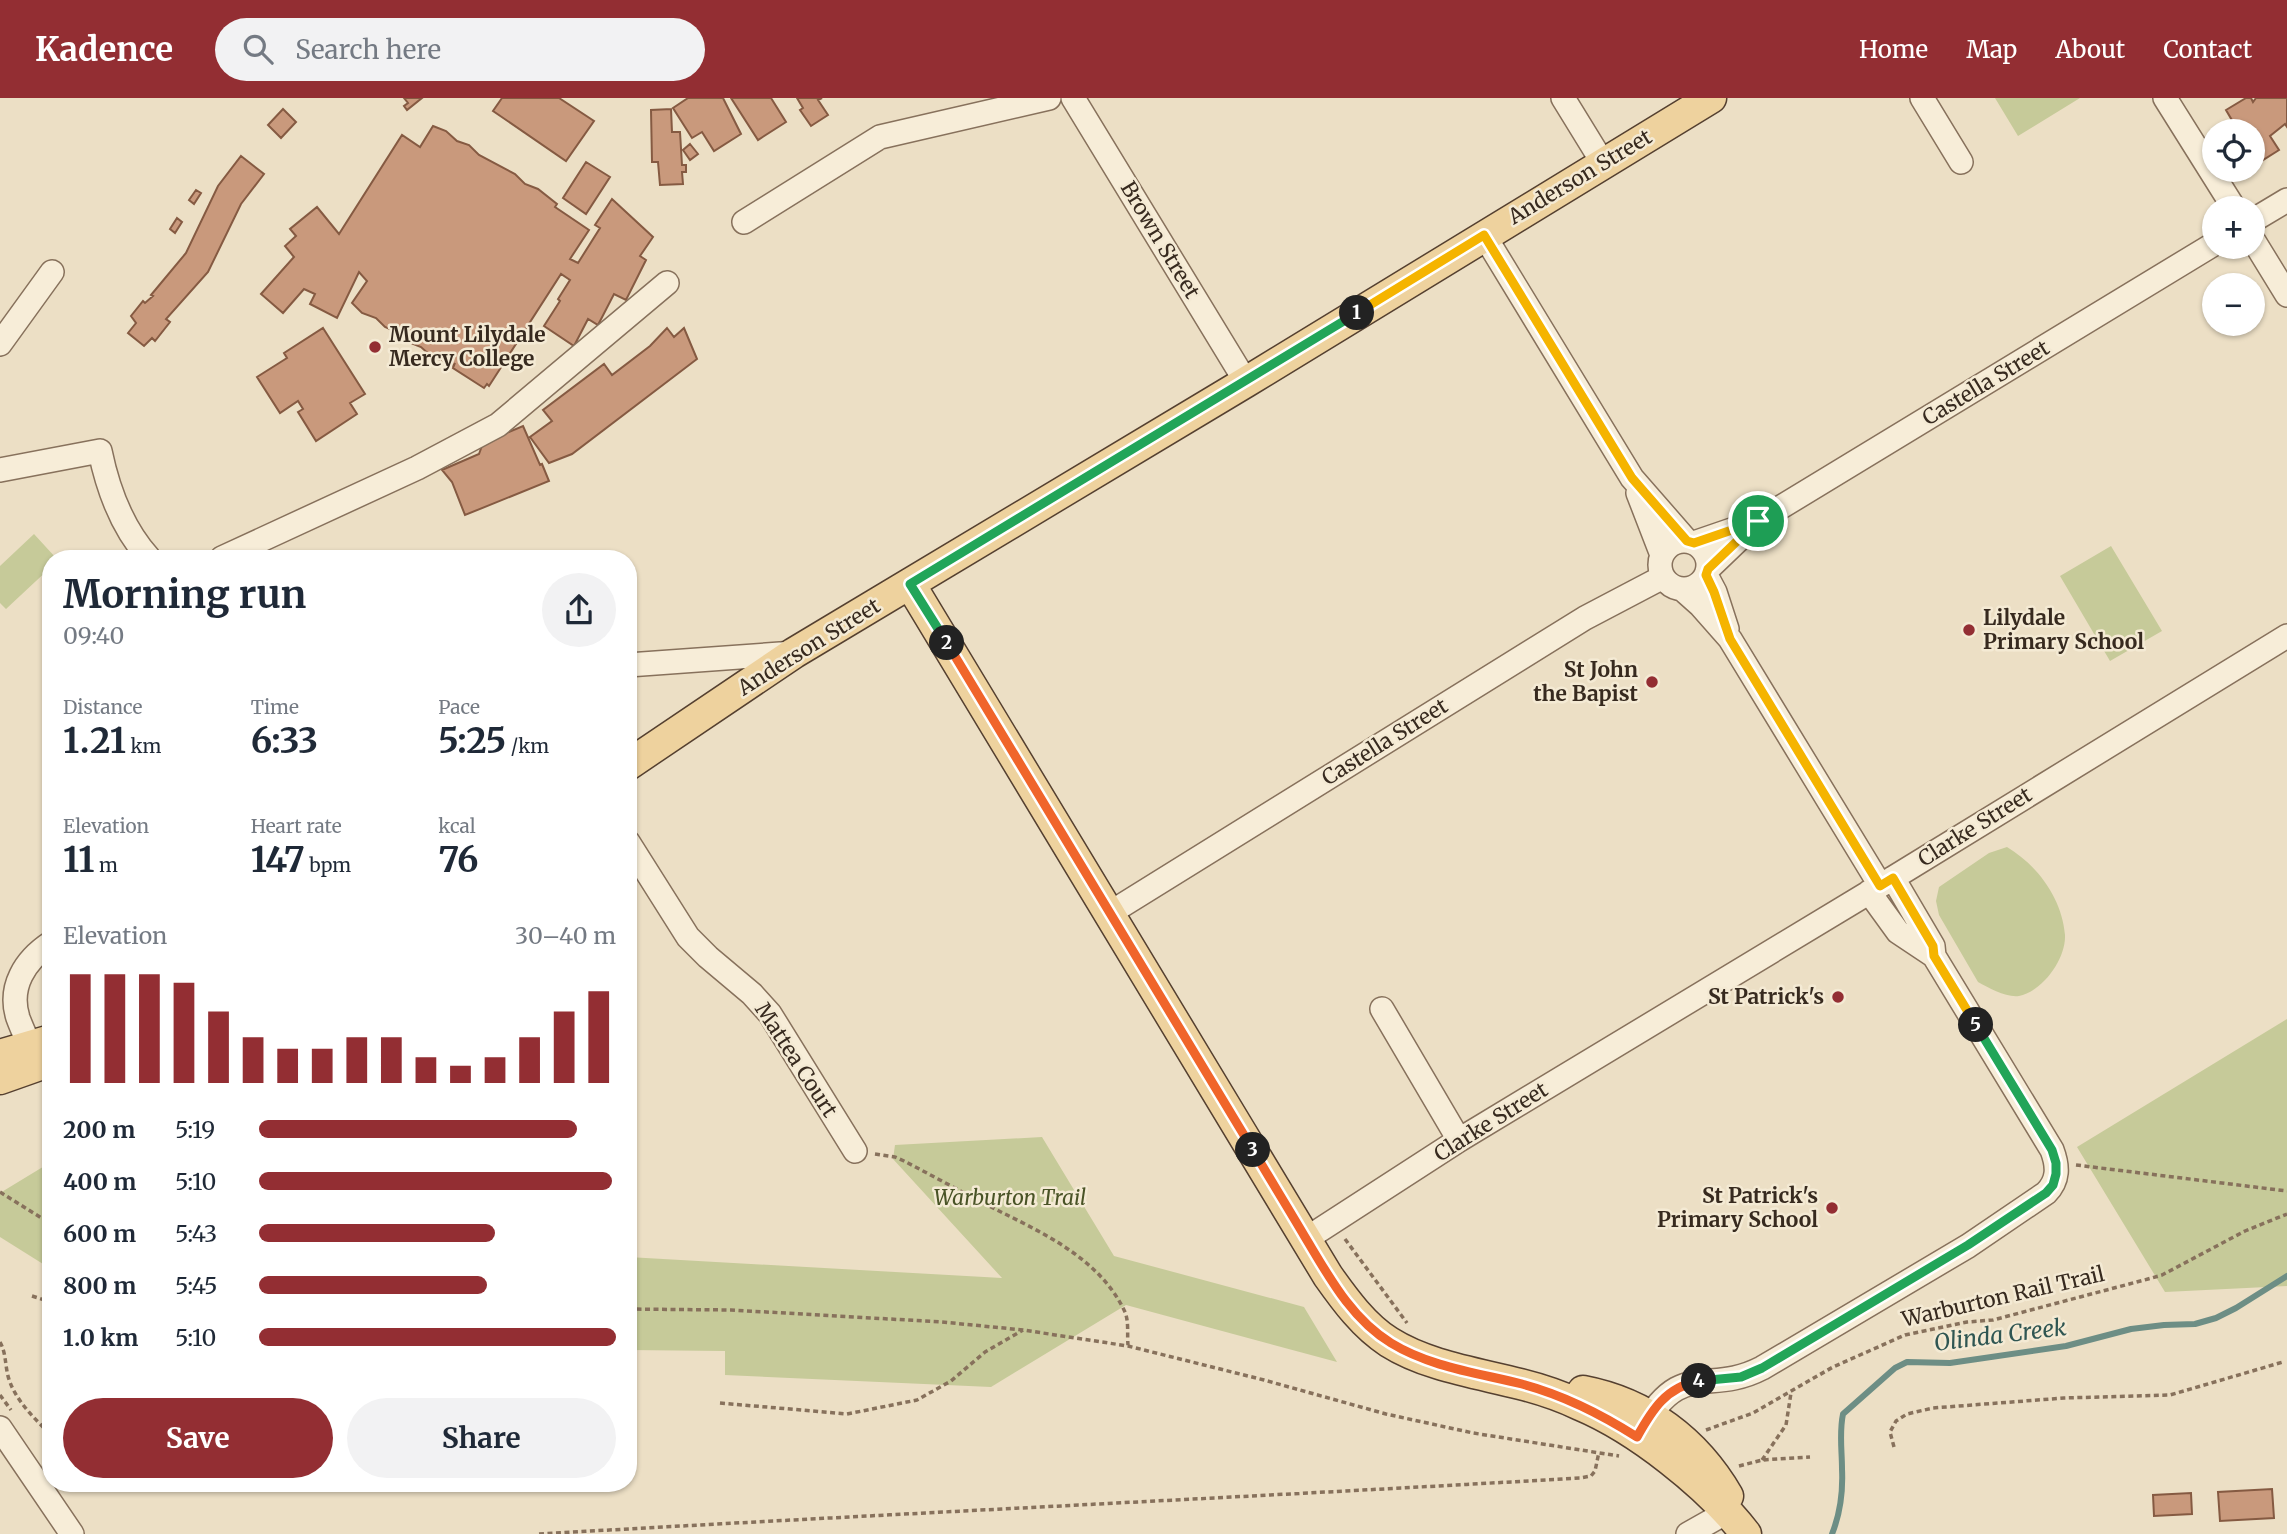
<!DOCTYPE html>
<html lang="en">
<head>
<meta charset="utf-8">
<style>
  :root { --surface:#fff; --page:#f2f2f3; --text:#1f2937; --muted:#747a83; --accent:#932e33 }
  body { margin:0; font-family:Merriweather,serif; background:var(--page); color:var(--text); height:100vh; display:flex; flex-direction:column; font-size:26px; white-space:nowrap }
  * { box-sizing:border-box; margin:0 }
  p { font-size:23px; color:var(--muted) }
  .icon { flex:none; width:38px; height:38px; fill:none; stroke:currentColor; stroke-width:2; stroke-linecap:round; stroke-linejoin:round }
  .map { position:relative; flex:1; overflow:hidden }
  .details { position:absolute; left:42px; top:452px; width:595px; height:942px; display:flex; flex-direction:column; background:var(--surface); border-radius:28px; box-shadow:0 2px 5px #0004 }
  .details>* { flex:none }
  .buttons { position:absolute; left:2202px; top:21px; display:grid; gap:14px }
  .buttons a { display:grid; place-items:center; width:63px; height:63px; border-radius:50%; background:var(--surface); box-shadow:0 2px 5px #0004; font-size:35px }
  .pin { position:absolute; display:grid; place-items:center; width:60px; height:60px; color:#fff; margin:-30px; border:4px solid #fff; border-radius:50%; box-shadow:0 2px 7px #0007 }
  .km { position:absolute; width:35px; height:35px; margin:-18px; border-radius:50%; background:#222; color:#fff; font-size:19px; line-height:35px; text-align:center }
  .round { display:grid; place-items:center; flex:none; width:74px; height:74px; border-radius:37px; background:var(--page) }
  .summary { display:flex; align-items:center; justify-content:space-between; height:119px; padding:0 21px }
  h1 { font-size:38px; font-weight:700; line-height:52px }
  .metrics { display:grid; grid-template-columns:repeat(3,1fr); gap:10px; height:119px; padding:7px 21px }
  .metrics div { display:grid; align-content:center }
  .metrics b { font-size:35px; font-weight:700 }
  .metrics small { font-size:19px; font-weight:400 }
  .metrics p { font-size:19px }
  .chart { height:196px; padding:14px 21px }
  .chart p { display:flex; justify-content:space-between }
  .chart svg { width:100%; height:126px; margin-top:7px; stroke:var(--accent); stroke-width:6 }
  .button { display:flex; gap:14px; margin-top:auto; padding:14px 21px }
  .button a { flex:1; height:80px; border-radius:42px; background:var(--accent); color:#fff; font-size:28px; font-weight:700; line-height:80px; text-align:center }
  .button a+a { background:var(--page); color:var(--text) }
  ul { padding:0 21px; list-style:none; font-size:23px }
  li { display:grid; grid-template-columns:112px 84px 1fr; align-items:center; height:52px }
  li i { height:18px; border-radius:9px; background:var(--accent) }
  header { display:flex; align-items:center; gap:42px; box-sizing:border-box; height:98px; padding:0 35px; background:var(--accent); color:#fff }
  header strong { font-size:33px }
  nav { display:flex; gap:38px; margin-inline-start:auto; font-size:24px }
  .search { width:490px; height:63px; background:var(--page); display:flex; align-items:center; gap:18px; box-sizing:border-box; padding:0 24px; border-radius:38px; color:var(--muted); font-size:26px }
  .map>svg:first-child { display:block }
  .green { fill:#c6ca99 }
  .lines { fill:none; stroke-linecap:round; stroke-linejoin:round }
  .stream { stroke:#6d8e85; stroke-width:6 }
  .building { fill:#c9997c; stroke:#855a42; stroke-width:2 }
  .minor-casing { stroke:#87715c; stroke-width:26 }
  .major-casing { stroke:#554030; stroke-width:33 }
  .path { stroke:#87715c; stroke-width:3.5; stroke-dasharray:5 3.5; stroke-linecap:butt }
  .minor { stroke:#f7edd8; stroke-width:23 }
  .major { stroke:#eed29e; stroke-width:30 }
  .split-1-casing { stroke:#fff; stroke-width:14 }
  .split-2-casing { stroke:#fff; stroke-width:14 }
  .split-3-casing { stroke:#fff; stroke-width:14 }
  .split-4-casing { stroke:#fff; stroke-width:14 }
  .split-5-casing { stroke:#fff; stroke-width:14 }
  .split-6-casing { stroke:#fff; stroke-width:14 }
  .split-1 { stroke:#f5b400; stroke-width:9 }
  .split-2 { stroke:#22a559; stroke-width:9 }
  .split-3 { stroke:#f0652b; stroke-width:9 }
  .split-4 { stroke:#f0652b; stroke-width:9 }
  .split-5 { stroke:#22a559; stroke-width:9 }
  .split-6 { stroke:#f5b400; stroke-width:9 }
  .poi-dot { fill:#932e33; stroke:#f4ead4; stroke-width:2.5 }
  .labels { text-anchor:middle; stroke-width:5; stroke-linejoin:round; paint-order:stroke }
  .street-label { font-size:21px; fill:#372a1f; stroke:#f4ead4 }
  .poi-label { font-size:21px; font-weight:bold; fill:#372a1f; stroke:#f4ead4; text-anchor:end }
  .park-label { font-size:21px; font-style:italic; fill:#495326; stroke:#f4ead4 }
  .water-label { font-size:23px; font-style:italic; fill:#2f5652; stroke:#f4ead4 }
</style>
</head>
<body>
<header>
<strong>Kadence</strong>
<div class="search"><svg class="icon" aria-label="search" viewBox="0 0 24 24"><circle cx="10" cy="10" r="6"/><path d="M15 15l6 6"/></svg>Search here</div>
<nav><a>Home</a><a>Map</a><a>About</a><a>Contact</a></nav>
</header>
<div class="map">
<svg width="2287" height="1436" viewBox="0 0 2287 1436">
  <rect width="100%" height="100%" fill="#ecdfc5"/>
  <path class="green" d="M1995,0H2080L2018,38Z
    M34,436L56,460H51V469L6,511L0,505V468Z
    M2111,448L2162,533L2110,563L2060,478Z
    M2007,749C2037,767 2062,800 2065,837C2066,861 2043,893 2019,898C2007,900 1989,890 1978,884L1939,817L1936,803L1939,789L1989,755Z
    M2287,921V1188L2165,1194L2077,1049Z
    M1042,1039L1114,1158L1304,1209L1337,1264L1126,1207L991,1289L725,1277V1253L628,1252V1159L1002,1180L893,1061L895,1047Z
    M51,1064V1171L0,1139V1095Z"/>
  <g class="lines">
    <path class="stream" d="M1832,1436C1840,1416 1843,1392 1842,1371C1842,1352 1839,1335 1843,1316L1895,1270L1907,1264L1950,1265L2066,1248L2131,1231L2164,1227L2195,1226L2216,1220L2236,1210L2287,1178"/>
  </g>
  <path class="building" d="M404,0H422L407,12L404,8L408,5Z
    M502,0H559L594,23L566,63L493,13Z
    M688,0H723L741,36L714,53L702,34L692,40L673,10Z
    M731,0H771L786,24L758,42Z
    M797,0H822L818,2L828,17L811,28L800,12L803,10Z
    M2246,0H2251L2253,4L2256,0H2287V29L2285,26L2270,38L2279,52L2263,62L2252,44V33H2246L2241,26L2236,29L2226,12Z
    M283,11L296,24L281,40L268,27Z
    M671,11L672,34H680L682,67H686V74H682L683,86L660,87L658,64H652L651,12Z
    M433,28L446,33L457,43L469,47L479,57L515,76L525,86L538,91L557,106L555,109L589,132L570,161L578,165L600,130L595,127L612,101L653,139L640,158L646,162L626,202L614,196L598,227L588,221L574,248L544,228L560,203L558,201L570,182L561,176L489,288L487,286L484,290L453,270L455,265L453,268L431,258L421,249L408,244L399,235L385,229L376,220L362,215L352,205L367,183L359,174L337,220L310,206L315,196L304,191L283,215L261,196L294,159L285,148L296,138L290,131L317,109L339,136L402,37L420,49Z
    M690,46L698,56L690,62L683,52Z
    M241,58L264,76L241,106L208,174L166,221L170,224L155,243L152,240L144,248L128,235L136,225L131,218L143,203L145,205L153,198L151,197L186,155L218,88Z
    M586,64L610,79L586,116L563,100Z
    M196,92L201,95L194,106L189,102Z
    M177,120L182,124L175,135L170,131Z
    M323,230L365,296L350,305L357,316L316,343L298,314L303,311L298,303L280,315L257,279L287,260L284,255Z
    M667,230L674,239L684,230L697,261L572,356L549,365L530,339L552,323L543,312L604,266L612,277L650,248Z
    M523,328L540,367L542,366L549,383L465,417L452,384L442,372L479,356L483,345Z
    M2272,1391L2274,1420L2220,1423L2218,1394Z
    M2191,1395L2192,1416L2154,1418L2153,1397Z"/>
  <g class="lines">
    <g class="minor-casing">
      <path id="minor" d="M1073,0L1246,284
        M1563,0L1603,65
        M1922,0L1961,64
        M2165,0L2234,110
        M2252,123L2287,102
        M744,124L880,39L1049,0
        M1484,137L1632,380L1687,443
        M2252,140L2287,197
        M0,246L52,174
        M0,372L100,353C108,392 122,430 149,460
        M1638,395L1662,457
        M1660 467a24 24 0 1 1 48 0a24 24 0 1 1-48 0Z
        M1694,445L1758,423L2214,146
        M222,460L417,370L498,327L667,185
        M1708,471L1756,425
        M1706,477L1715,494L1727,531
        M1682,491L1700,507L1730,541L1880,787
        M628,567L794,555
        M628,744L688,839L708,859L752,896L770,916L855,1053
        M1893,780L1933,848L1934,858
        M1110,815L1585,520L1663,479
        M1382,911L1459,1042
        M35,961C30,947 23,934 18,920C8,889 25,862 51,845
        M1306,1141L1459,1042L1893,780L2287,538
        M0,1330L72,1436
        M1642,1331C1681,1260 1708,1298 1762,1270L1968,1148L2046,1095C2059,1082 2058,1068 2052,1052L1934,858L1898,834L1869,794
        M1688,1436L1727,1414"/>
    </g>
    <g class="major-casing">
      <path id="major" d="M910,486L1328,1178C1345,1202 1364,1228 1389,1244C1427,1268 1477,1275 1520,1286C1540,1291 1561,1298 1580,1307C1637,1331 1708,1387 1746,1436
        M628,667L794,555L1246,284L1711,0
        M0,957L51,942
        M0,981L51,963
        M1583,1293C1646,1305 1696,1343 1728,1398"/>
    </g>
    <path class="path" d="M875,1056L895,1059L904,1063C933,1078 962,1094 991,1109C1041,1134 1100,1160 1125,1214C1129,1224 1127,1236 1128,1247
      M2076,1067L2287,1093
      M0,1094L51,1126
      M1345,1141L1407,1225
      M32,1198L51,1204
      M628,1211L731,1212L837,1218L942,1224L1023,1232L1128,1248L1264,1282L1386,1316L1473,1335L1619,1358
      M0,1244C6,1255 5,1266 8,1278C14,1301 34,1320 51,1337
      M0,1297L11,1312
      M720,1305L847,1316L917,1302L951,1283L985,1254L1023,1232
      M1706,1332L1753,1315L1833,1269L1905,1237L1967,1224L1993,1222L2148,1181L2162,1177L2245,1133L2287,1116
      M1894,1349L1890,1334L1896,1323L1907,1316L1933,1310L2064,1300L2170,1297L2283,1264
      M1762,1362L1786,1327L1791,1295
      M1739,1368L1762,1362L1810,1359
      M539,1436C886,1416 1233,1400 1580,1380L1591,1378L1595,1373L1599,1354"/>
    <use href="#minor" class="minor"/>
    <use href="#major" class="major"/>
  </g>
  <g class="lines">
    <g class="split-1-casing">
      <path id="split-1" d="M1357,215L1484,137L1632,380L1687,443L1694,445L1758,423"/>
    </g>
    <g class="split-2-casing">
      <path id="split-2" d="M947,545L910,486L1357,215"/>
    </g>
    <g class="split-3-casing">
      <path id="split-3" d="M947,545L1253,1052"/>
    </g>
    <g class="split-4-casing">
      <path id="split-4" d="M1253,1052C1270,1081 1288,1110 1305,1139C1328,1177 1351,1221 1391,1245C1430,1269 1478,1275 1522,1286C1563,1297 1601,1316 1637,1339C1652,1312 1666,1289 1699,1283"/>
    </g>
    <g class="split-5-casing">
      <path id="split-5" d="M1699,1283L1741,1279L1762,1270L1968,1147L2046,1095L2053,1087L2056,1076V1065L2052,1052L1976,927"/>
    </g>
    <g class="split-6-casing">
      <path id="split-6" d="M1758,423L1708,471L1706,477L1714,494L1730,541L1880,788L1893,780L1933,848L1934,858L1976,927"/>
    </g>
    <use href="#split-1" class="split-1"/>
    <use href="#split-2" class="split-2"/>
    <use href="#split-3" class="split-3"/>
    <use href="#split-4" class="split-4"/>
    <use href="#split-5" class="split-5"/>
    <use href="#split-6" class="split-6"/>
  </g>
  <g class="poi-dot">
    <circle cx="375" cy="249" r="7"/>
    <circle cx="1969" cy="532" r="7"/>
    <circle cx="1652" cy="584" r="7"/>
    <circle cx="1838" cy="899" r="7"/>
    <circle cx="1832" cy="1110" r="7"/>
  </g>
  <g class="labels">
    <g class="street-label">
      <text transform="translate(1580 79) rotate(-31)" y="7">Anderson Street</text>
      <text transform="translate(1160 142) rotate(59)" y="7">Brown Street</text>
      <text transform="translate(1986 285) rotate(-31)" y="7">Castella Street</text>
      <text transform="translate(809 549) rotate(-32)" y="7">Anderson Street</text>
      <text transform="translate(1385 644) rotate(-32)" y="7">Castella Street</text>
      <text transform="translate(1975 729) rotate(-32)" y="7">Clarke Street</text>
      <text transform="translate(796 962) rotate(57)" y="7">Mattea Court</text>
      <text transform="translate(1491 1024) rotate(-32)" y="7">Clarke Street</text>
      <text transform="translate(2003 1199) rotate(-13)" y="7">Warburton Rail Trail</text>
    </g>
    <g class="poi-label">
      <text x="389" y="244" text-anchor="start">Mount Lilydale<tspan x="389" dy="24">Mercy College</tspan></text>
      <text x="1983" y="527" text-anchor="start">Lilydale<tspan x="1983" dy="24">Primary School</tspan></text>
      <text x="1638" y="579">St John<tspan x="1638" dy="24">the Bapist</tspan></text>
      <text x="1824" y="906">St Patrick's</text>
      <text x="1818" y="1105">St Patrick's<tspan x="1818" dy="24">Primary School</tspan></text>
    </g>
    <g class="park-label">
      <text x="1010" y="1107">Warburton Trail</text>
    </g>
    <g class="water-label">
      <text transform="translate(2000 1237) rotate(-7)" y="8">Olinda Creek</text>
    </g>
  </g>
</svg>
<div class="buttons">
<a><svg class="icon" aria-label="locate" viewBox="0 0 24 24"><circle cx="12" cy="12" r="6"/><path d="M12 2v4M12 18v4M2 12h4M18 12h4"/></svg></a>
<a>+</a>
<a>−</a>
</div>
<div class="pin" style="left:1758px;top:423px;background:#1e9e55"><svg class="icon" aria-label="arrive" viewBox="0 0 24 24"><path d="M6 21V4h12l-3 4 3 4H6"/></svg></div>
<b class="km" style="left:1357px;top:215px">1</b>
<b class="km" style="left:947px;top:545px">2</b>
<b class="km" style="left:1253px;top:1052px">3</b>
<b class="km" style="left:1699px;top:1283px">4</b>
<b class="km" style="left:1976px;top:927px">5</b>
<section class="details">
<div class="summary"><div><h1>Morning run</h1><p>09:40</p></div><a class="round"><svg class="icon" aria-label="share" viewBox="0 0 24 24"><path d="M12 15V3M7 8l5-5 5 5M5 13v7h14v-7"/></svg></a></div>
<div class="metrics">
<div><p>Distance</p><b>1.21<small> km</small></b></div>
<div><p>Time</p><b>6:33</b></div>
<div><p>Pace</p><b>5:25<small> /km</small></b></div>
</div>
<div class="metrics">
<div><p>Elevation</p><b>11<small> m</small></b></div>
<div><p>Heart rate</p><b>147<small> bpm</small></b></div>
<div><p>kcal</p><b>76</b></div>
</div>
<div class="chart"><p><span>Elevation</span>30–40 m</p>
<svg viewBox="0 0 160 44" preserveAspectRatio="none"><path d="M5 44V6M15 44V6M25 44V6M35 44V9M45 44V19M55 44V28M65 44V32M75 44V32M85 44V28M95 44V28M105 44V35M115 44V38M125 44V35M135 44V28M145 44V19M155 44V12"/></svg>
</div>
<ul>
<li><b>200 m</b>5:19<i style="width:89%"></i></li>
<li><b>400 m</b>5:10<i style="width:99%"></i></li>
<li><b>600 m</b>5:43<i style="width:66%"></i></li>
<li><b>800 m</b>5:45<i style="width:64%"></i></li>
<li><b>1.0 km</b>5:10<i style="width:100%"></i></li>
</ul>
<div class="button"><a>Save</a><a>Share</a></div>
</section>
</div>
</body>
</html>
